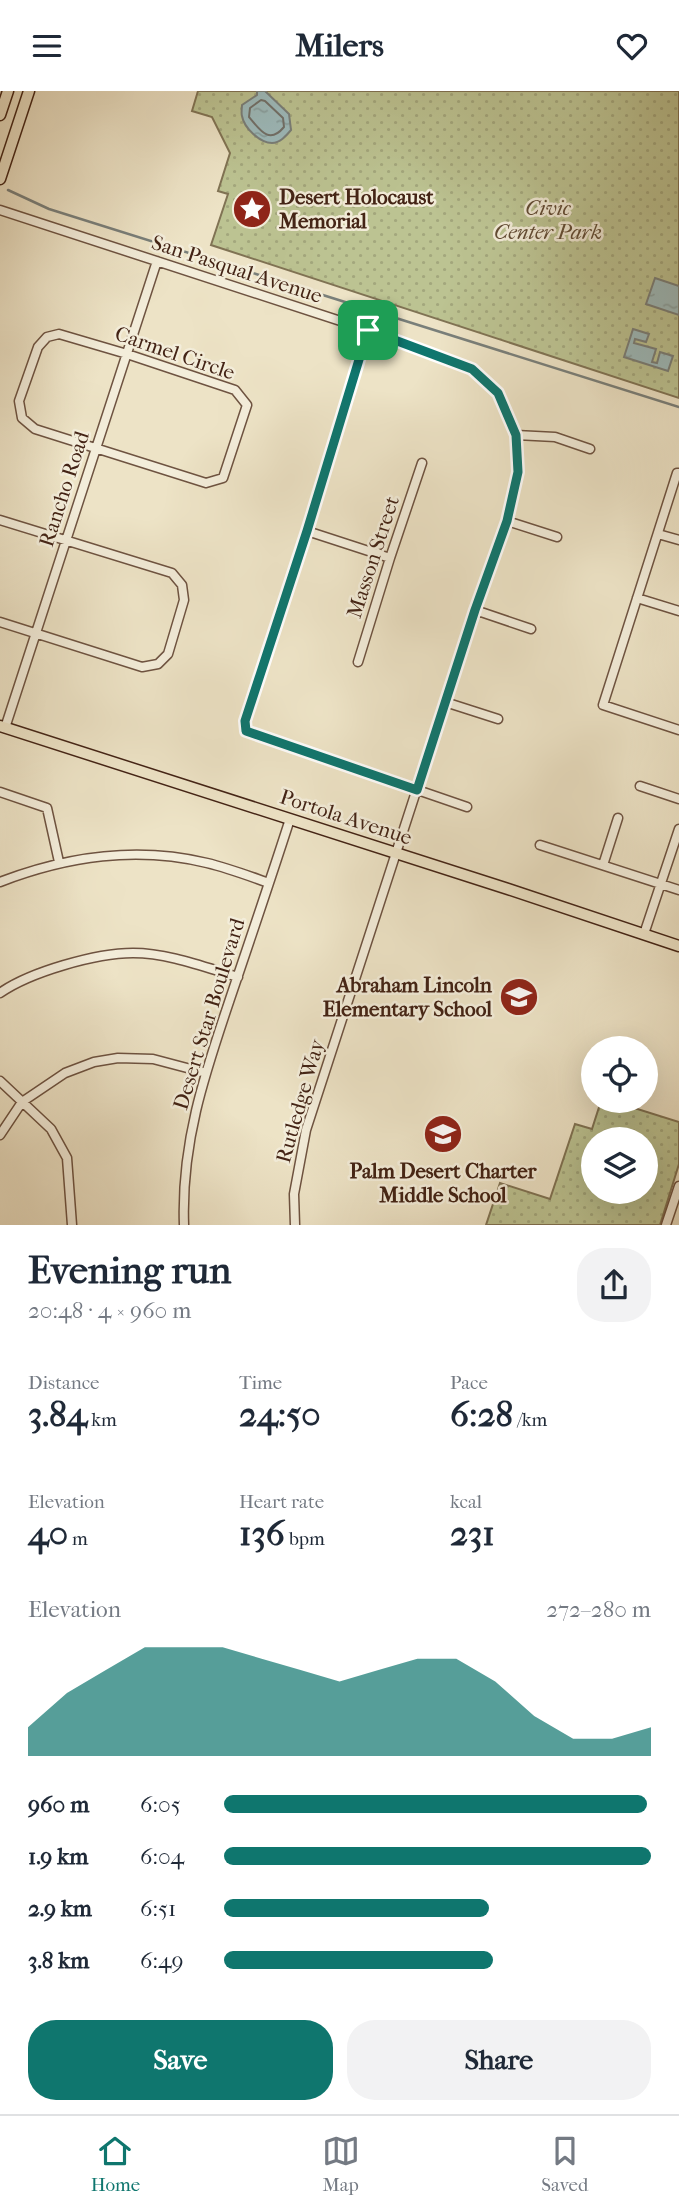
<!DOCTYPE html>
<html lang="en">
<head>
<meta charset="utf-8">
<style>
  :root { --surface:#fff; --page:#f2f2f3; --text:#1f2937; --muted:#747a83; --line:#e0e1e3; --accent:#0f766e }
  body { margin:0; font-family:"IM FELL French Canon",serif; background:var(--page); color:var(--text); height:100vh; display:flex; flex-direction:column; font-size:26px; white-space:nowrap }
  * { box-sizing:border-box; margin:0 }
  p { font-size:23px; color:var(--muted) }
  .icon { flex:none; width:38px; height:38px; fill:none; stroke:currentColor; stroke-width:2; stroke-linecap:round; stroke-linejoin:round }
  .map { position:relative; height:1134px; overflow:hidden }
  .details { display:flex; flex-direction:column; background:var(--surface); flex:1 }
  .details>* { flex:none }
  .buttons { position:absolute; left:581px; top:945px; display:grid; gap:14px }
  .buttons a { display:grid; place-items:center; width:77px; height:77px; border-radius:50%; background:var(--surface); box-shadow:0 7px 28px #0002; font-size:35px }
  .pin { position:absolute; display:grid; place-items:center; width:60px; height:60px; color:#fff; margin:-30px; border-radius:14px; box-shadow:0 4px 10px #0006 }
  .round { display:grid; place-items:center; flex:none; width:74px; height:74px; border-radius:28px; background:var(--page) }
  .head { display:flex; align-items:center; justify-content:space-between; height:119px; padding:0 28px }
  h1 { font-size:38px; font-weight:700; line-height:52px }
  .stats { display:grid; grid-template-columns:repeat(3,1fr); gap:10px; height:119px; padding:7px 28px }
  .stats div { display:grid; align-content:center }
  .stats b { font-size:35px; font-weight:700 }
  .stats small { font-size:19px; font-weight:400 }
  .stats p { font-size:19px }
  .chart { height:196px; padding:14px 28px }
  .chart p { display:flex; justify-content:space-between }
  .chart svg { width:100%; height:126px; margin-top:7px; fill:var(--accent); opacity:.7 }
  .button { display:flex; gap:14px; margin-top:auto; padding:14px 28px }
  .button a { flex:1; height:80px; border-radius:28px; background:var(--accent); color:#fff; font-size:28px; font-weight:700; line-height:80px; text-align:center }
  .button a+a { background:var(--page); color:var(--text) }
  ul { padding:0 28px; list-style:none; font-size:23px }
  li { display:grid; grid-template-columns:112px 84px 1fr; align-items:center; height:52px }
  li i { height:18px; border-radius:9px; background:var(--accent) }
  header { display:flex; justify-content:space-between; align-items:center; height:91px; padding:0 28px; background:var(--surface); font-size:32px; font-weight:700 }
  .tab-bar { display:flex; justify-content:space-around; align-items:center; height:98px; border-top:2px solid var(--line); background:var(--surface); font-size:19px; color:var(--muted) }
  .tab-bar a { display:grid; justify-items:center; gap:4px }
  .tab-bar .active { color:var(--accent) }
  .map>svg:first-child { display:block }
  .park { fill:url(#park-dots); stroke:#807354; stroke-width:2; fill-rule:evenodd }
  .water { fill:url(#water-ripples); stroke:#797f7a; stroke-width:2 }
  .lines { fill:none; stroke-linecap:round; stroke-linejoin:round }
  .shore { stroke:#70706a; stroke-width:2 }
  .stream { stroke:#797f7a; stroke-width:2.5 }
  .minor-casing { stroke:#6e5341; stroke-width:11 }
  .major-casing { stroke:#432315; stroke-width:13 }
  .minor { stroke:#f3edda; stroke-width:8 }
  .major { stroke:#ede3c6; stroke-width:10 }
  .route-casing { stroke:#fff; stroke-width:14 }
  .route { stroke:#0f766e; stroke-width:9 }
  .labels { text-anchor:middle; stroke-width:5; stroke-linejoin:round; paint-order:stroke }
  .poi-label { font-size:21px; font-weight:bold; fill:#432315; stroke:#f3edda; text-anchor:start }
  .park-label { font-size:21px; font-style:italic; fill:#614b34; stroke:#f3edda }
  .street-label { font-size:21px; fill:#432315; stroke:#f3edda }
</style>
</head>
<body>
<header><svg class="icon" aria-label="menu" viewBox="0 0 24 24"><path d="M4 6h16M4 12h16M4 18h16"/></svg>Milers<svg class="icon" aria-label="heart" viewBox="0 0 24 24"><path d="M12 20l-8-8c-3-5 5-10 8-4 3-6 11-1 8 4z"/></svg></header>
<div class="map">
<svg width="679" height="1134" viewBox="0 0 679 1134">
  <defs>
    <pattern id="park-dots" width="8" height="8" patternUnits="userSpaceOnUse" patternTransform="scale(1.75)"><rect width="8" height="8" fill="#bcc392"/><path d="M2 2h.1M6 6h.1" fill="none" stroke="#a3a77d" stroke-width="1.8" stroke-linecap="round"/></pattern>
    <pattern id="water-ripples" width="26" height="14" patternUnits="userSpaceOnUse" patternTransform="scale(1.75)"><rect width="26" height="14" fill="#9dbcbe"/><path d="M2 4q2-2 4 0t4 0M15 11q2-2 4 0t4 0" fill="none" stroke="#88a1a2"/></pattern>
  </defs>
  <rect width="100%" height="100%" fill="#ede3c6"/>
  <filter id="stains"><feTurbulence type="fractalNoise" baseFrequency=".00286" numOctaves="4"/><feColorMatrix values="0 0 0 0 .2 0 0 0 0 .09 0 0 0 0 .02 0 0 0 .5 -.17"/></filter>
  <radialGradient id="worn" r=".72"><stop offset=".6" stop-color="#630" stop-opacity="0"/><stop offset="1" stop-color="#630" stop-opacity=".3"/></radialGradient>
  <path class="park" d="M198,0H679V307L211,154L228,103L218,100L230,62L212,26L192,20Z
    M601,1010H612L679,1031V1073L660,1134H486L500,1092L550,1108L575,1033L592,1038ZM593,1048H646V1101H593Z"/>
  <path class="water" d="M257,0H265L289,23L291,39C286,45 280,52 272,52C260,52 244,37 242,25C241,23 242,16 242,14L257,4Z
    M655,187L679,195V224L646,213Z
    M633,238L649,243L646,251L635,248L634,252L656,258L652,271L657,272L660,261L673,265L668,280L624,266Z"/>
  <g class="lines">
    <path class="shore" d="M261,9L265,10L283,27L284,36C269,54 260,39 249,26L250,17Z"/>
    <path class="stream" d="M8,99L49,118L679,316"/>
    <g class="minor-casing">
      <path id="minor" d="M0,119L368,239L472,278L497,302L516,344L518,381L507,430L475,519L306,1039L294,1103L295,1134
        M368,239L307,440L245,630L246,640L467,716
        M59,243L127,263L235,299L247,314L223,387L206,392L35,338L22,327L19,310L38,256L47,246Z
        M516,344L555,346L590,358
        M679,382H677L603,614L679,639
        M0,429L172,482L182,494L184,509L168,563L158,573L142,576L0,531
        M507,430L557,446
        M307,440L390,467
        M658,443L679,449
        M637,507L679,520
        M475,519L531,538
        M358,571L390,467L422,372
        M445,611L498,628
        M5,637L157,170
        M640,695L679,708
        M0,701L47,717L59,771
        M540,754L679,799
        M603,774L618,727
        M0,791C68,765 136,755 207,772C228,777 249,785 269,792
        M644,843L679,738
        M0,902C30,881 96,862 133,862C168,862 204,876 238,886
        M0,990L51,1038L67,1067L72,1134
        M0,1044L22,1011L65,982L94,971L118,967L153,968L206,982
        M184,1134C181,1051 205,982 231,905C251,846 271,787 290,728
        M666,1134L679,1095"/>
    </g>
    <g class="major-casing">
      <path id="major" d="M0,24L8,0
        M0,88L29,0
        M0,635L508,798L679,855"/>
    </g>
    <use href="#minor" class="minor"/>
    <use href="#major" class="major"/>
  </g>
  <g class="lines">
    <g class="route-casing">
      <path id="route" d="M368,239L472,278L498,302L516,344L518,381L507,430L475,519L417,699L246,640L245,630L307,440Z"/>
    </g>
    <use href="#route" class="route"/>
  </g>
  <defs>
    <g id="sight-disc" transform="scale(2.0125)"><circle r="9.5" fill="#8f2418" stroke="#f3edda"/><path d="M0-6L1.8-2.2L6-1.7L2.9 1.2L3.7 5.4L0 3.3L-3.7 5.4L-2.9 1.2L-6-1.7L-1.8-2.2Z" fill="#fff"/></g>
    <g id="school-disc" transform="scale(2.0125)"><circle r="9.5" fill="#8f2418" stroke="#f3edda"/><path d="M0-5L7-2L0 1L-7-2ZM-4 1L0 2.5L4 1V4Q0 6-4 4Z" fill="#fff"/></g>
  </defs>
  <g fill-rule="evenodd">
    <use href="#sight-disc" x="252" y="118"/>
    <use href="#school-disc" x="519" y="906"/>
    <use href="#school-disc" x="443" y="1043"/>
  </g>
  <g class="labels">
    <g class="poi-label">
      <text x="279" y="113">Desert Holocaust<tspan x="279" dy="24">Memorial</tspan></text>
      <text x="492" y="901" text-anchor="end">Abraham Lincoln<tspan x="492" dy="24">Elementary School</tspan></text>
      <text x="443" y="1087" text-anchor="middle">Palm Desert Charter<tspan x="443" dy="24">Middle School</tspan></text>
    </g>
    <g class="park-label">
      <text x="548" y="124">Civic<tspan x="548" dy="24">Center Park</tspan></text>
    </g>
    <g class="street-label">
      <text transform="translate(237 178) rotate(18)" y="7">San Pasqual Avenue</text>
      <text transform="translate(175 262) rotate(19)" y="7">Carmel Circle</text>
      <text transform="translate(64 398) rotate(-72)" y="7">Rancho Road</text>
      <text transform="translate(373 466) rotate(-72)" y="7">Masson Street</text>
      <text transform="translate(346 726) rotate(18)" y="7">Portola Avenue</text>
      <text transform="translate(209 923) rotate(-73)" y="7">Desert Star Boulevard</text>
      <text transform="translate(300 1010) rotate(-74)" y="7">Rutledge Way</text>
    </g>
  </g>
  <rect width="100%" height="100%" filter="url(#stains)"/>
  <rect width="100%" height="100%" fill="url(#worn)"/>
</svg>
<div class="buttons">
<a><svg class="icon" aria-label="locate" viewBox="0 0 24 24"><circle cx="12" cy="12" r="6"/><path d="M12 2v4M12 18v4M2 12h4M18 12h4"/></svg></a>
<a><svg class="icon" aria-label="layers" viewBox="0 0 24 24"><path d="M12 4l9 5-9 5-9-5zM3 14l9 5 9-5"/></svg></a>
</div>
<div class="pin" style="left:368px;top:239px;background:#1e9e55"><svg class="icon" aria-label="arrive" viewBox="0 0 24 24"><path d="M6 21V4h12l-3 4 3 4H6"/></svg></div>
</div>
<section class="details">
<div class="head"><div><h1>Evening run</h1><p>20:48 · 4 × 960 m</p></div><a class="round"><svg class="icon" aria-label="share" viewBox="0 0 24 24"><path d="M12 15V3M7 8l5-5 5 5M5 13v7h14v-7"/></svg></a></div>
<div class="stats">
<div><p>Distance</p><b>3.84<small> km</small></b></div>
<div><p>Time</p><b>24:50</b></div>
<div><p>Pace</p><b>6:28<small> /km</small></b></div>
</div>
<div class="stats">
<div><p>Elevation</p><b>40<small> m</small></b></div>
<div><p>Heart rate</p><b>136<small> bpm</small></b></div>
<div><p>kcal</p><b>231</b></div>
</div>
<div class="chart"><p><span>Elevation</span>272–280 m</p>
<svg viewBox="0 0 160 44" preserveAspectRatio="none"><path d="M0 44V34L10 22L20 14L30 6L40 6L50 6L60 10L70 14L80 18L90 14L100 10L110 10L120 18L130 30L140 38L150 38L160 34V44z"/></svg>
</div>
<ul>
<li><b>960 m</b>6:05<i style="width:99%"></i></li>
<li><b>1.9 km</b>6:04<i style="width:100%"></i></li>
<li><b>2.9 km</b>6:51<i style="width:62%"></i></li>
<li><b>3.8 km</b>6:49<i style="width:63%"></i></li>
</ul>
<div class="button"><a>Save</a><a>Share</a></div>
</section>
<nav class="tab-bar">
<a class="active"><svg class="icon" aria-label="home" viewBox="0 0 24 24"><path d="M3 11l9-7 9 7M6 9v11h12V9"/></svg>Home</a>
<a><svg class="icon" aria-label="map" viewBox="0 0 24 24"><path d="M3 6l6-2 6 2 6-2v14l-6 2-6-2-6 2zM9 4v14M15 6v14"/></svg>Map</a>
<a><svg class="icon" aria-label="saved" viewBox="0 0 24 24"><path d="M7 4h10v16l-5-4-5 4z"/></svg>Saved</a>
</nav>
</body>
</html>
